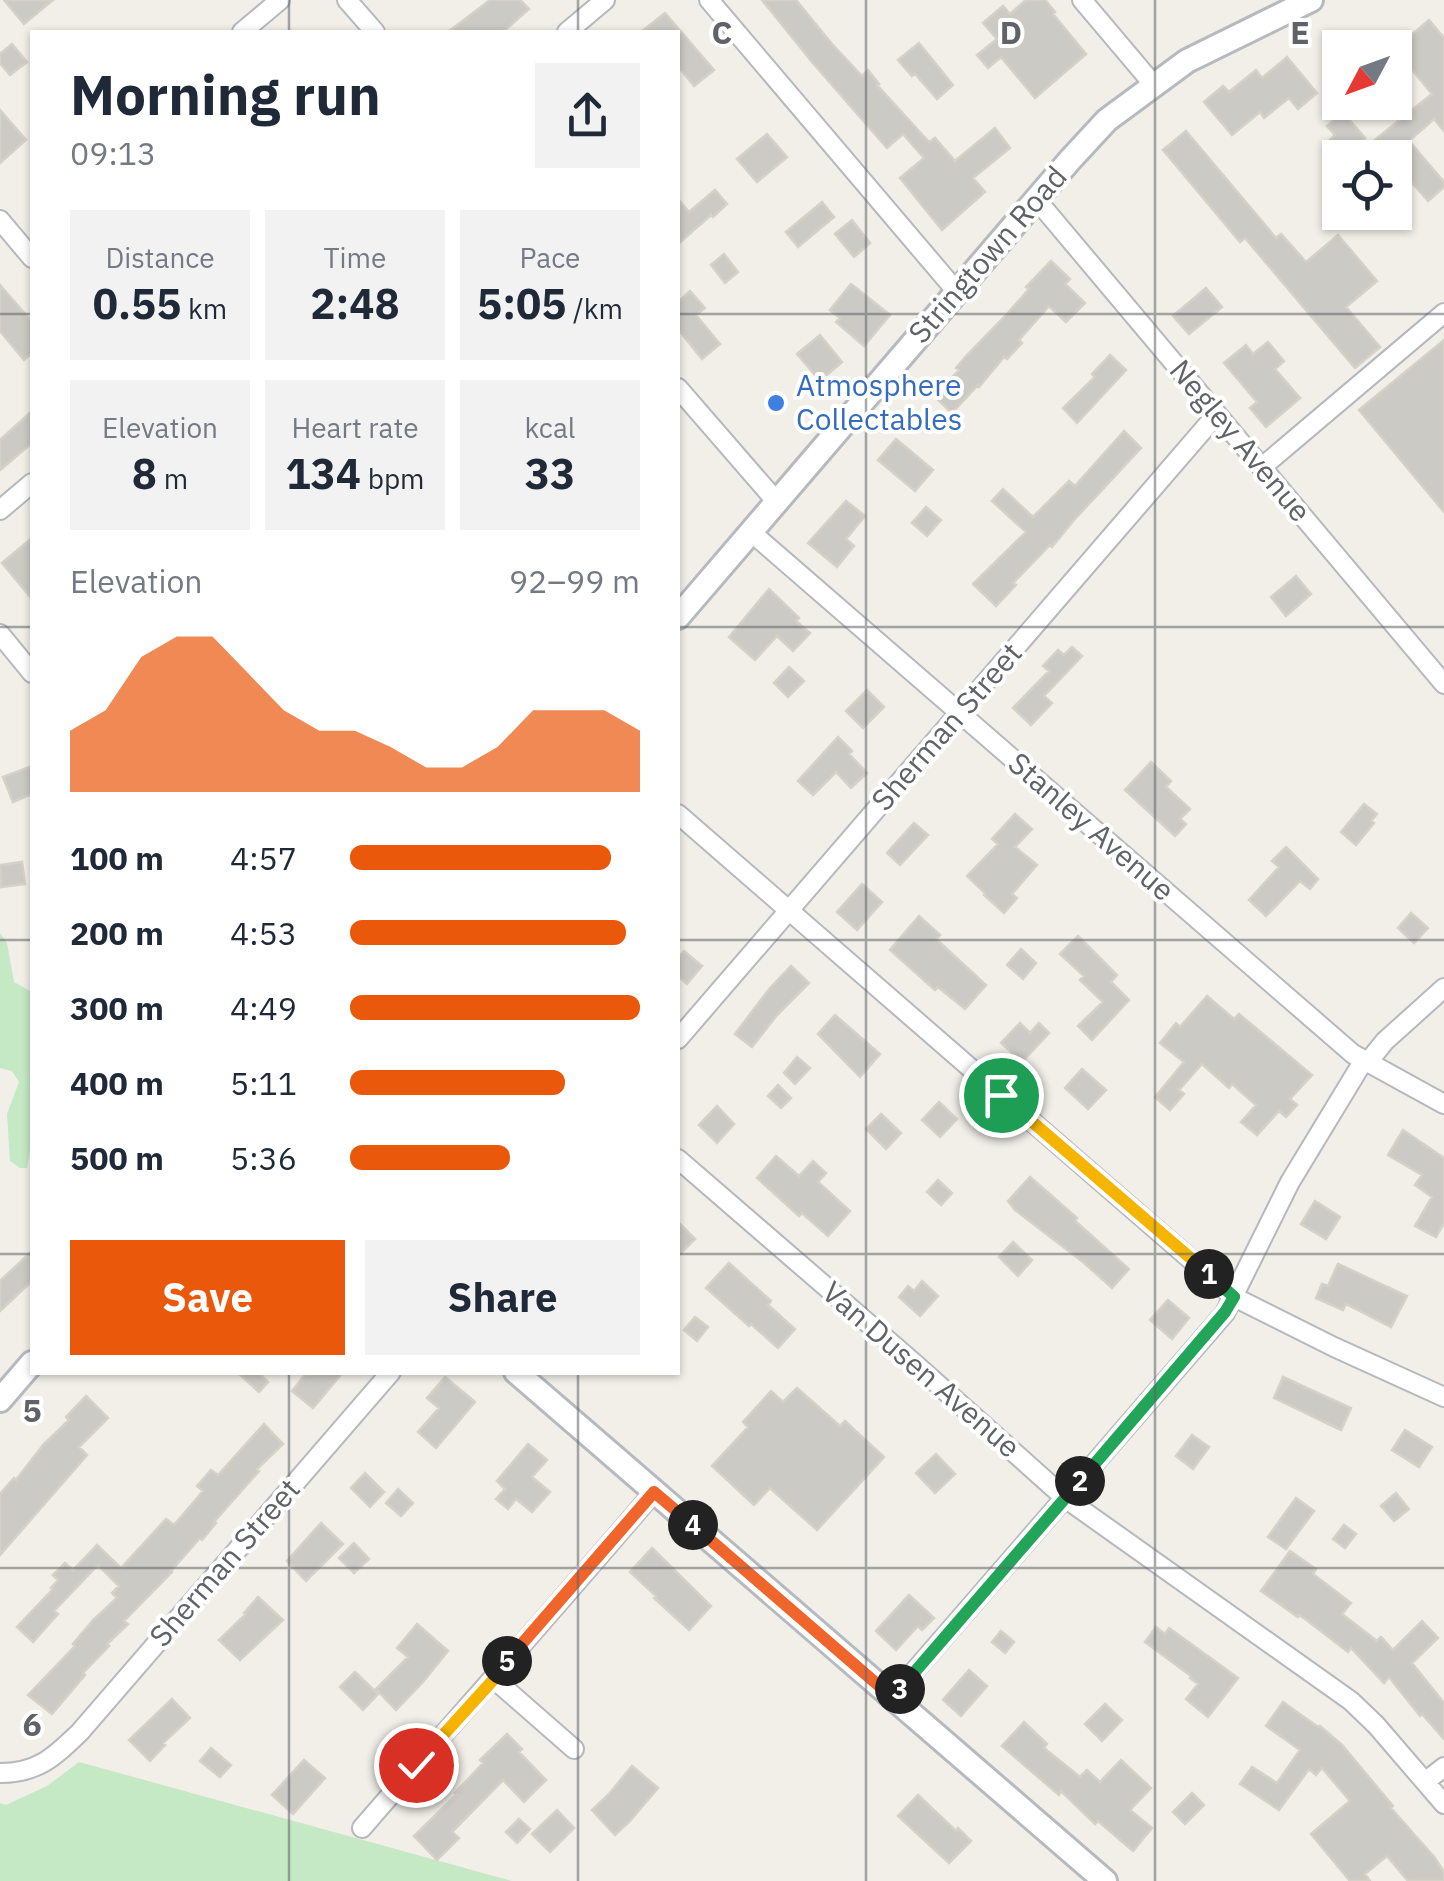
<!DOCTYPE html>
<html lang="en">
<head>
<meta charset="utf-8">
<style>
  :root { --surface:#fff; --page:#f2f2f3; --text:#1f2937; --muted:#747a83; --accent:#ea580c }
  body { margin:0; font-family:"IBM Plex Sans",sans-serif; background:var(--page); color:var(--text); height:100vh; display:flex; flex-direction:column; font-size:38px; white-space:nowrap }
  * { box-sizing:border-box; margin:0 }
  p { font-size:32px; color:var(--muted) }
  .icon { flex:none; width:55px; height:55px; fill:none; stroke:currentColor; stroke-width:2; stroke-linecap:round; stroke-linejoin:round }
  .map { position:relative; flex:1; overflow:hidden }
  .side { position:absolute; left:30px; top:30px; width:650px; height:1345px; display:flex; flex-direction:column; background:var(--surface); border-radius:0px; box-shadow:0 2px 8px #0004 }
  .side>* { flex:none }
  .needle { width:65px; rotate:229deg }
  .tools { position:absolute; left:1322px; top:30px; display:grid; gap:20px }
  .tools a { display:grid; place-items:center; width:90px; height:90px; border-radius:0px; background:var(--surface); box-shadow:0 2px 8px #0004; font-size:50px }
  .pin { position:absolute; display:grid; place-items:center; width:85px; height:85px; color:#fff; margin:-42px; border:5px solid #fff; border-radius:50%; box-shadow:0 2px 10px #0007 }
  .km { position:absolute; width:50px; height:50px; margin:-25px; border-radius:50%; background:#222; color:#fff; font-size:28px; line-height:50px; text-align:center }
  .round { display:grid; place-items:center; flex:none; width:105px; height:105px; border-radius:0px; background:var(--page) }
  .summary { display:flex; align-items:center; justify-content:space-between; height:170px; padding:0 40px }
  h1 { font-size:55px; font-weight:700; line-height:75px }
  .stats { display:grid; grid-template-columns:repeat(3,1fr); gap:15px; height:170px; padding:10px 40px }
  .stats div { display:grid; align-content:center; border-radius:0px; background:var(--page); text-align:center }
  .stats b { font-size:42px; font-weight:700 }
  .stats small { font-size:28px; font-weight:400 }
  .stats p { font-size:28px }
  .chart { height:280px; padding:20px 40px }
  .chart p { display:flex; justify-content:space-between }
  .chart svg { width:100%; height:180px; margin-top:10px; fill:var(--accent); opacity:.7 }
  .cta { display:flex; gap:20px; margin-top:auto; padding:20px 40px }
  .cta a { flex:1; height:115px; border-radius:0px; background:var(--accent); color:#fff; font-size:40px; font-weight:700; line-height:115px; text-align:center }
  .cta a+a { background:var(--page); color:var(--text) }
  ul { padding:0 40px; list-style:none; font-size:32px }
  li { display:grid; grid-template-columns:160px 120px 1fr; align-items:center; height:75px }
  li i { height:25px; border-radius:12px; background:var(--accent) }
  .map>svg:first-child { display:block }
  .green { fill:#c5e8c5 }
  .building { fill:#cccac5; stroke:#d6d1c6; stroke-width:2.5 }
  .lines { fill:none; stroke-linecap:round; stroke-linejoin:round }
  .street-casing { stroke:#b5b8bc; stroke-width:22 }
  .secondary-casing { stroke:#b6babf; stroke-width:28 }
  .street { stroke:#fff; stroke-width:18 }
  .secondary { stroke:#fff; stroke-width:22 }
  .split-1-casing { stroke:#fff; stroke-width:20 }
  .split-2-casing { stroke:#fff; stroke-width:20 }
  .split-3-casing { stroke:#fff; stroke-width:20 }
  .split-4-casing { stroke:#fff; stroke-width:20 }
  .split-5-casing { stroke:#fff; stroke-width:20 }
  .split-6-casing { stroke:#fff; stroke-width:20 }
  .split-1 { stroke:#f5b400; stroke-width:12 }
  .split-2 { stroke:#22a559; stroke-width:12 }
  .split-3 { stroke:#22a559; stroke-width:12 }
  .split-4 { stroke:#f0652b; stroke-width:12 }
  .split-5 { stroke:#f0652b; stroke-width:12 }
  .split-6 { stroke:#f5b400; stroke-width:12 }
  .grid { fill:none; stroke:#5f6368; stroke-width:2.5; stroke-opacity:0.55 }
  .shop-dot { fill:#3f7fe0; stroke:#fff; stroke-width:4 }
  .labels { text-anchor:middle; stroke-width:8; stroke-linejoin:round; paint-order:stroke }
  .street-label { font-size:30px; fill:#5f6368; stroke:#fff }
  .shop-label { font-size:30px; fill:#366cbe; stroke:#fff; text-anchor:start }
  .grid-label { font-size:32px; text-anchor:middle; font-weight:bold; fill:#5f6368; stroke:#fff; stroke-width:8; stroke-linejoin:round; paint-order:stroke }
</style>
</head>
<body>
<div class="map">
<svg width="1444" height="1881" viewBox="0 0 1444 1881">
  <rect width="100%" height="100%" fill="#f1efe8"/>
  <path class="green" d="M0,933L7,943L14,982L32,992V1140L27,1168H20L10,1161L7,1114L19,1082L12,1071L0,1068Z
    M79,1762L512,1881H0V1803L6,1805L47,1786Z"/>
  <path class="building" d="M4,0H53L24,24Z
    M490,0H520L529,9L503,32H448Z
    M762,0H796L832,44L862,76L868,70L879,84L877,85L929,142L935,138L955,161L995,128L1010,148L973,178L985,192L942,230L900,178L924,158L903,134L887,148L812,62Z
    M1026,0H1045L1055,12L1053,14L1086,54L1035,98L1001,57L988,68L977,55L997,39L983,23L1003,6L1010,14Z
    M665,13L714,70L694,86L678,66V32H641Z
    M1429,20L1444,38V131L1434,119L1409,141L1444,182V187L1428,201L1395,163V158H1391L1375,140L1432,94L1395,49Z
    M919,43L953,85L937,99L915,74L912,76L898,60Z
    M12,44L27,62L10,75L0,63V54Z
    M1287,57L1317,93L1298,109L1289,98L1264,118L1260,112L1232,135L1204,102L1223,86L1229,92L1256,70L1262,78Z
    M0,110L26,140L0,163Z
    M1343,112L1365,138L1350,151L1345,145L1337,152L1328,142L1335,135L1327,126Z
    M1186,131L1276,238L1281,234L1306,262L1338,235L1377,281L1346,307L1380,347L1355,368L1245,238L1240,242L1163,150Z
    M767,134L787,157L757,182L737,159Z
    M715,190L727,204L713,217L711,215L678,244V199L689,212Z
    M822,202L834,217L798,247L786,232Z
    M852,220L870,243L854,257L835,234Z
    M724,254L738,272L725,283L711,265Z
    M1051,261L1070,279L1065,284L1085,303L1066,322L1049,306L1019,340L1022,343L1007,359L1004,357L979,387L978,385L952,413L934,396L959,370L956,368L967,355L1007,314L1029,289L1026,287Z
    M851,284L890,315L864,346L836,322L840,318L830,310Z
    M0,285L32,322V353L24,360L0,331Z
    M1206,288L1222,307L1189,334L1173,316Z
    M690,291L705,308L696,315L720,344L702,359L678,329V302Z
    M820,335L842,362L820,381L797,354Z
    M1444,340V512L1359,410Z
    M1268,342L1284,361L1275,369L1300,398L1266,427L1250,408L1257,402L1224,363L1246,345L1253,354Z
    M1110,355L1126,370L1077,423L1063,408L1095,377L1092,374Z
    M32,411V443L0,470V440Z
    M1124,431L1141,448L1074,520L1052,547L1050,545L1013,583L1016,585L996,606L973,584L1026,532L992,501L1003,489L1033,517L1069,481L1075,486Z
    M896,439L933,470L915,491L878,460Z
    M846,501L865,516L846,539L854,546L837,567L808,543Z
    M926,507L941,520L927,536L912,523Z
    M32,538V599L2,563Z
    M1296,576L1311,594L1286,616L1271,597Z
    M769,589L799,618L796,621L810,633L793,651L777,636L755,660L729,637Z
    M1072,647L1082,656L1044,696L1052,703L1031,725L1013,708L1049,671L1043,666L1058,650L1064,655Z
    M789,667L804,681L788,697L774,683Z
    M867,690L884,707L863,728L846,711Z
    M838,737L852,751L849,754L867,773L851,788L836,772L813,795L798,781Z
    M1151,762L1171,781L1166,787L1190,809L1180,819L1186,824L1175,836L1125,790Z
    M32,766V794L13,802L3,777Z
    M1364,804L1377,814L1371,821L1374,823L1356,845L1341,832Z
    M1015,814L1032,829L1015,847L1037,865L1012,894L1017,898L1004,913L984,895L985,893L967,876L998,844L992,839Z
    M914,823L928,835L900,865L887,853Z
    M1286,847L1318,879L1310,889L1300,881L1266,916L1249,900L1279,867L1272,861Z
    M22,862L25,884L1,887L0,865Z
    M862,884L882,902L857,930L837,912Z
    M1411,913L1428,928L1414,943L1398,928Z
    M919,916L940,935L936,939L986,985L965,1009L938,987L935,990L890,950Z
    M1078,936L1117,975L1111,982L1129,1000L1092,1040L1078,1026L1103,1002L1080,980L1084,976L1060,954Z
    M1021,949L1036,963L1023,979L1007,965Z
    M684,951L702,966L687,984L678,976V958Z
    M791,966L809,983L777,1015L752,1047L735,1034L770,988Z
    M1207,996L1234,1019L1239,1014L1312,1075L1290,1099L1297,1105L1286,1117L1279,1111L1257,1135L1241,1122L1256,1105L1232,1084L1229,1088L1202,1064L1179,1090L1184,1094L1170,1110L1155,1097L1184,1062L1160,1043L1176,1023L1180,1027Z
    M835,1015L880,1054L860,1077L818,1034Z
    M1020,1023L1030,1033L1039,1023L1049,1033L1022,1062L1001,1043Z
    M797,1057L810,1068L795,1084L784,1073Z
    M1082,1069L1106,1090L1088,1109L1065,1088Z
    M778,1085L791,1098L781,1108L768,1096Z
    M939,1102L957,1119L940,1137L922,1120Z
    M717,1106L734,1124L717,1143L699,1125Z
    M881,1114L901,1133L886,1149L866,1129Z
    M1403,1130L1444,1158V1223L1436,1237L1415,1226L1432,1197L1415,1185L1422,1175L1388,1155Z
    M776,1156L799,1176L813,1161L826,1173L818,1182L850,1211L828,1236L802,1213L799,1216L757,1178Z
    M1030,1177L1077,1218L1075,1221L1129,1269L1112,1288L1083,1262L1015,1210L1008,1201Z
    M938,1180L952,1193L941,1205L927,1192Z
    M1315,1201L1340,1217L1326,1239L1301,1224Z
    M678,1222L695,1239L678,1256Z
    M1013,1242L1032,1260L1018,1276L999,1257Z
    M32,1251V1281L0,1311V1281Z
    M729,1263L771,1301L768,1305L795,1329L778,1348L751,1324L749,1326L706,1288Z
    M1338,1264L1407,1296L1391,1327L1346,1304L1343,1310L1316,1298L1322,1284L1328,1286Z
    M922,1281L938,1296L920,1316L899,1297L908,1286L914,1291Z
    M1168,1300L1189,1318L1172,1339L1150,1320Z
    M695,1317L708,1327L697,1341L684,1330Z
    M237,1372H258L268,1382L259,1392Z
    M307,1372H343L313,1408L292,1391Z
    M445,1377L475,1402L436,1448L418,1432L439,1408L427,1398Z
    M1283,1377L1351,1408L1341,1430L1274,1398Z
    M797,1388L840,1426L845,1421L884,1457L817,1530L770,1488L754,1505L712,1466L748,1427L743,1422L771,1391L783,1402Z
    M86,1396L108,1418L79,1447L87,1455L0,1555V1494L14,1478L16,1480L43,1445L69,1420L66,1417Z
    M264,1424L283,1444L257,1469L259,1471L214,1522L216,1523L202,1540L200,1538L171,1571L172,1572L124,1621L128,1624L107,1644L109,1646L83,1673L85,1675L52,1714L28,1695L75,1646L73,1644L93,1620L117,1598L112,1593L119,1586L98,1565L54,1611L58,1614L33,1642L17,1627L53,1589L51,1588L58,1580L53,1575L65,1563L73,1570L97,1545L121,1568L166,1519L174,1525L203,1491L197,1486L211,1470L218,1475Z
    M1405,1430L1432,1447L1419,1467L1392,1450Z
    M1192,1435L1209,1447L1193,1469L1176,1456Z
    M528,1444L547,1460L532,1477L550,1492L532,1512L516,1499L508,1509L496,1499L505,1489L497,1481Z
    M936,1454L955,1474L935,1493L916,1473Z
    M365,1473L384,1492L370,1507L351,1488Z
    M398,1489L413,1503L401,1516L386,1503Z
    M1396,1493L1409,1509L1394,1521L1381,1506Z
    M1296,1498L1314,1511L1286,1549L1268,1537Z
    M321,1523L343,1544L306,1581L287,1561Z
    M1344,1525L1356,1534L1345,1548L1333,1539Z
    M354,1543L369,1559L354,1573L339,1558Z
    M652,1548L711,1606L689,1630L654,1598L656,1596L630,1572Z
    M1290,1551L1316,1569L1313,1574L1351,1603L1342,1614L1377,1641L1381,1637L1393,1650L1422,1621L1438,1638L1412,1663L1444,1703V1739L1422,1714L1420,1716L1389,1677L1384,1683L1351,1648L1348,1652L1300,1615L1298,1617L1261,1591Z
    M909,1595L934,1618L922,1630L918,1626L896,1650L876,1631Z
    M258,1597L283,1620L240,1660L219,1640L246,1614L244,1613Z
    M417,1624L448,1651L423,1682L396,1710L376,1689L408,1657L397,1648Z
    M1156,1627L1165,1634L1169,1628L1238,1678L1208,1717L1186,1699L1198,1684L1190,1678L1191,1676L1145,1642Z
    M1001,1631L1014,1642L1005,1653L992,1642Z
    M969,1670L987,1686L961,1716L943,1700Z
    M355,1672L378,1694L363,1710L340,1687Z
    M172,1699L190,1718L163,1743L165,1745L150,1761L129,1740Z
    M1283,1702L1318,1727L1320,1726L1342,1745L1393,1806L1391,1808L1435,1858L1444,1872V1881H1408L1387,1856L1365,1874L1370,1881H1350L1311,1834L1350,1801L1322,1768L1316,1775L1309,1769L1279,1810L1240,1784L1252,1767L1277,1783L1300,1750L1266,1726Z
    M1105,1704L1122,1720L1102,1741L1085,1724Z
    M1024,1722L1047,1744L1044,1748L1080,1777L1087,1770L1100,1782L1121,1760L1151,1788L1130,1810L1152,1828L1133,1851L1098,1821L1095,1824L1061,1791L1059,1795L1002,1746Z
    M507,1734L522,1749L519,1752L546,1780L524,1802L503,1780L452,1832L459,1838L437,1860L414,1836L457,1794L455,1793L483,1763L480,1760Z
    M211,1748L231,1765L220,1777L200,1761Z
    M304,1760L325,1778L293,1814L272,1795Z
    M632,1766L658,1788L630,1821L615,1835L592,1810L609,1794Z
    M1192,1793L1204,1805L1185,1824L1173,1812Z
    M918,1795L956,1831L958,1828L971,1841L949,1863L898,1816Z
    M557,1810L574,1828L550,1852L532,1834Z
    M519,1819L530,1829L517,1843L506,1832Z"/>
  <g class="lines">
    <g class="street-casing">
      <path id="street" d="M347,0L375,32
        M709,0L957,292
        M1082,0L1153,84
        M242,32L280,0
        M567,32L605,0
        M1036,199L1444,684
        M0,220L32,258
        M678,388L776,501
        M1262,467L1444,313
        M0,510L32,483
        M751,532L1353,1054L1444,1104
        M0,634L32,673
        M678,814L1234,1297L1334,1347L1444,1397
        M678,1039L1217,414
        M1368,1062L1385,1041L1444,988
        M678,1159L914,1363L1065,1498L1351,1701L1376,1725L1444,1804
        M494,1679L574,1749
        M892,1697L1225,1313L1290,1182L1364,1060
        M0,1773C38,1773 54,1757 80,1732L391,1372
        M1426,1781L1444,1767
        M362,1828C459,1716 558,1605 654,1492"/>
    </g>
    <g class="secondary-casing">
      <path id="secondary" d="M678,617L1070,160L1107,120L1187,61L1311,0
        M516,1372L1105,1881
        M0,1400L32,1363"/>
    </g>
    <use href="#street" class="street"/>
    <use href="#secondary" class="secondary"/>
  </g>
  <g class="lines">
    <g class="split-1-casing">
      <path id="split-1" d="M1001,1095L1209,1274"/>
    </g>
    <g class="split-2-casing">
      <path id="split-2" d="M1080,1481L1225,1312L1234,1297L1209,1274"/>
    </g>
    <g class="split-3-casing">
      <path id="split-3" d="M900,1689L1080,1481"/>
    </g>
    <g class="split-4-casing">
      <path id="split-4" d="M693,1525L892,1697L900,1689"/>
    </g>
    <g class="split-5-casing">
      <path id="split-5" d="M507,1661L654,1492L693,1525"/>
    </g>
    <g class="split-6-casing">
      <path id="split-6" d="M416,1765L494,1679L507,1661"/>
    </g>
    <use href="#split-1" class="split-1"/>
    <use href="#split-2" class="split-2"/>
    <use href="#split-3" class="split-3"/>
    <use href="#split-4" class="split-4"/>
    <use href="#split-5" class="split-5"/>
    <use href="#split-6" class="split-6"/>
  </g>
  <path class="grid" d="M289,0V32M578,0V32M866,0V1881M1155,0V1881M0,314H32M678,314H1444M0,627H32M678,627H1444M0,940H32M678,940H1444M0,1254H32M678,1254H1444M289,1372V1881M578,1372V1881M0,1568H1444"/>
  <circle class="shop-dot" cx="776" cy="403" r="10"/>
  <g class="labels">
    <g class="street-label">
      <text transform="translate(988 255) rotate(-49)" y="10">Stringtown Road</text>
      <text transform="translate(1240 441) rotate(50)" y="10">Negley Avenue</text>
      <text transform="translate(947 727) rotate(-49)" y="10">Sherman Street</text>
      <text transform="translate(1091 827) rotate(41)" y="10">Stanley Avenue</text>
      <text transform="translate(921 1370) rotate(41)" y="10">Van Dusen Avenue</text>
      <text transform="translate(225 1563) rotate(-49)" y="10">Sherman Street</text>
    </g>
    <g class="shop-label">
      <text x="796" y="396">Atmosphere<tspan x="796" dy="34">Collectables</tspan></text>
    </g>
  </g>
  <g class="grid-label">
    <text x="722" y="44">C</text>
    <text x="1011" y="44">D</text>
    <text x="1300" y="44">E</text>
    <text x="32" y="1422">5</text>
    <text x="32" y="1736">6</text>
  </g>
</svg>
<div class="tools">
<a><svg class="needle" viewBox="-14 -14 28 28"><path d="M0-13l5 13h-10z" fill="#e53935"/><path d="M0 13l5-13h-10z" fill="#747a83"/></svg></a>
<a><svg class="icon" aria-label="locate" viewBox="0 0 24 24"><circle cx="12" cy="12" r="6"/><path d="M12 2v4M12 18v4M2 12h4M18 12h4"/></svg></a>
</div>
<div class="pin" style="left:1001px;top:1095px;background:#1e9e55"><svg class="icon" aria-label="arrive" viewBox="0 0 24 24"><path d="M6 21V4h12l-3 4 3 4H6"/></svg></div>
<div class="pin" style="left:416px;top:1765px;background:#d93025"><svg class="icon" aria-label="check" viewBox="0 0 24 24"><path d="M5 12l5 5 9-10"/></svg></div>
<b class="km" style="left:1209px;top:1274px">1</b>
<b class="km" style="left:1080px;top:1481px">2</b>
<b class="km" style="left:900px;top:1689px">3</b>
<b class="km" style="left:693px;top:1525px">4</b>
<b class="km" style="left:507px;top:1661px">5</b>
<section class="side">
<div class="summary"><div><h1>Morning run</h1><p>09:13</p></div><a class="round"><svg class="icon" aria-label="share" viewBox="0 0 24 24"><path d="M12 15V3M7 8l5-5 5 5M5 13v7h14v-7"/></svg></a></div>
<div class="stats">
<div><p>Distance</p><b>0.55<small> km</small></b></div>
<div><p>Time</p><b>2:48</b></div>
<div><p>Pace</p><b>5:05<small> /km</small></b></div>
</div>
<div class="stats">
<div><p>Elevation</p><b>8<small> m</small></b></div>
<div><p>Heart rate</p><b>134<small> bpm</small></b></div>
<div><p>kcal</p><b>33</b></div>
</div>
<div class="chart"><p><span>Elevation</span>92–99 m</p>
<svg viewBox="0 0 160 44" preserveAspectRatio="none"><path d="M0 44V29L10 24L20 11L30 6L40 6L50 15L60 24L70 29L80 29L90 33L100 38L110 38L120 33L130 24L140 24L150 24L160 29V44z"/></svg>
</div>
<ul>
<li><b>100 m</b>4:57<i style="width:90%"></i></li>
<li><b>200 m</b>4:53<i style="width:95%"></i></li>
<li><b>300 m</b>4:49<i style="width:100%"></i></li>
<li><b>400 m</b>5:11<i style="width:74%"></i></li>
<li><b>500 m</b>5:36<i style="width:55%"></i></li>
</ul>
<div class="cta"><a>Save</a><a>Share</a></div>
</section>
</div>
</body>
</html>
